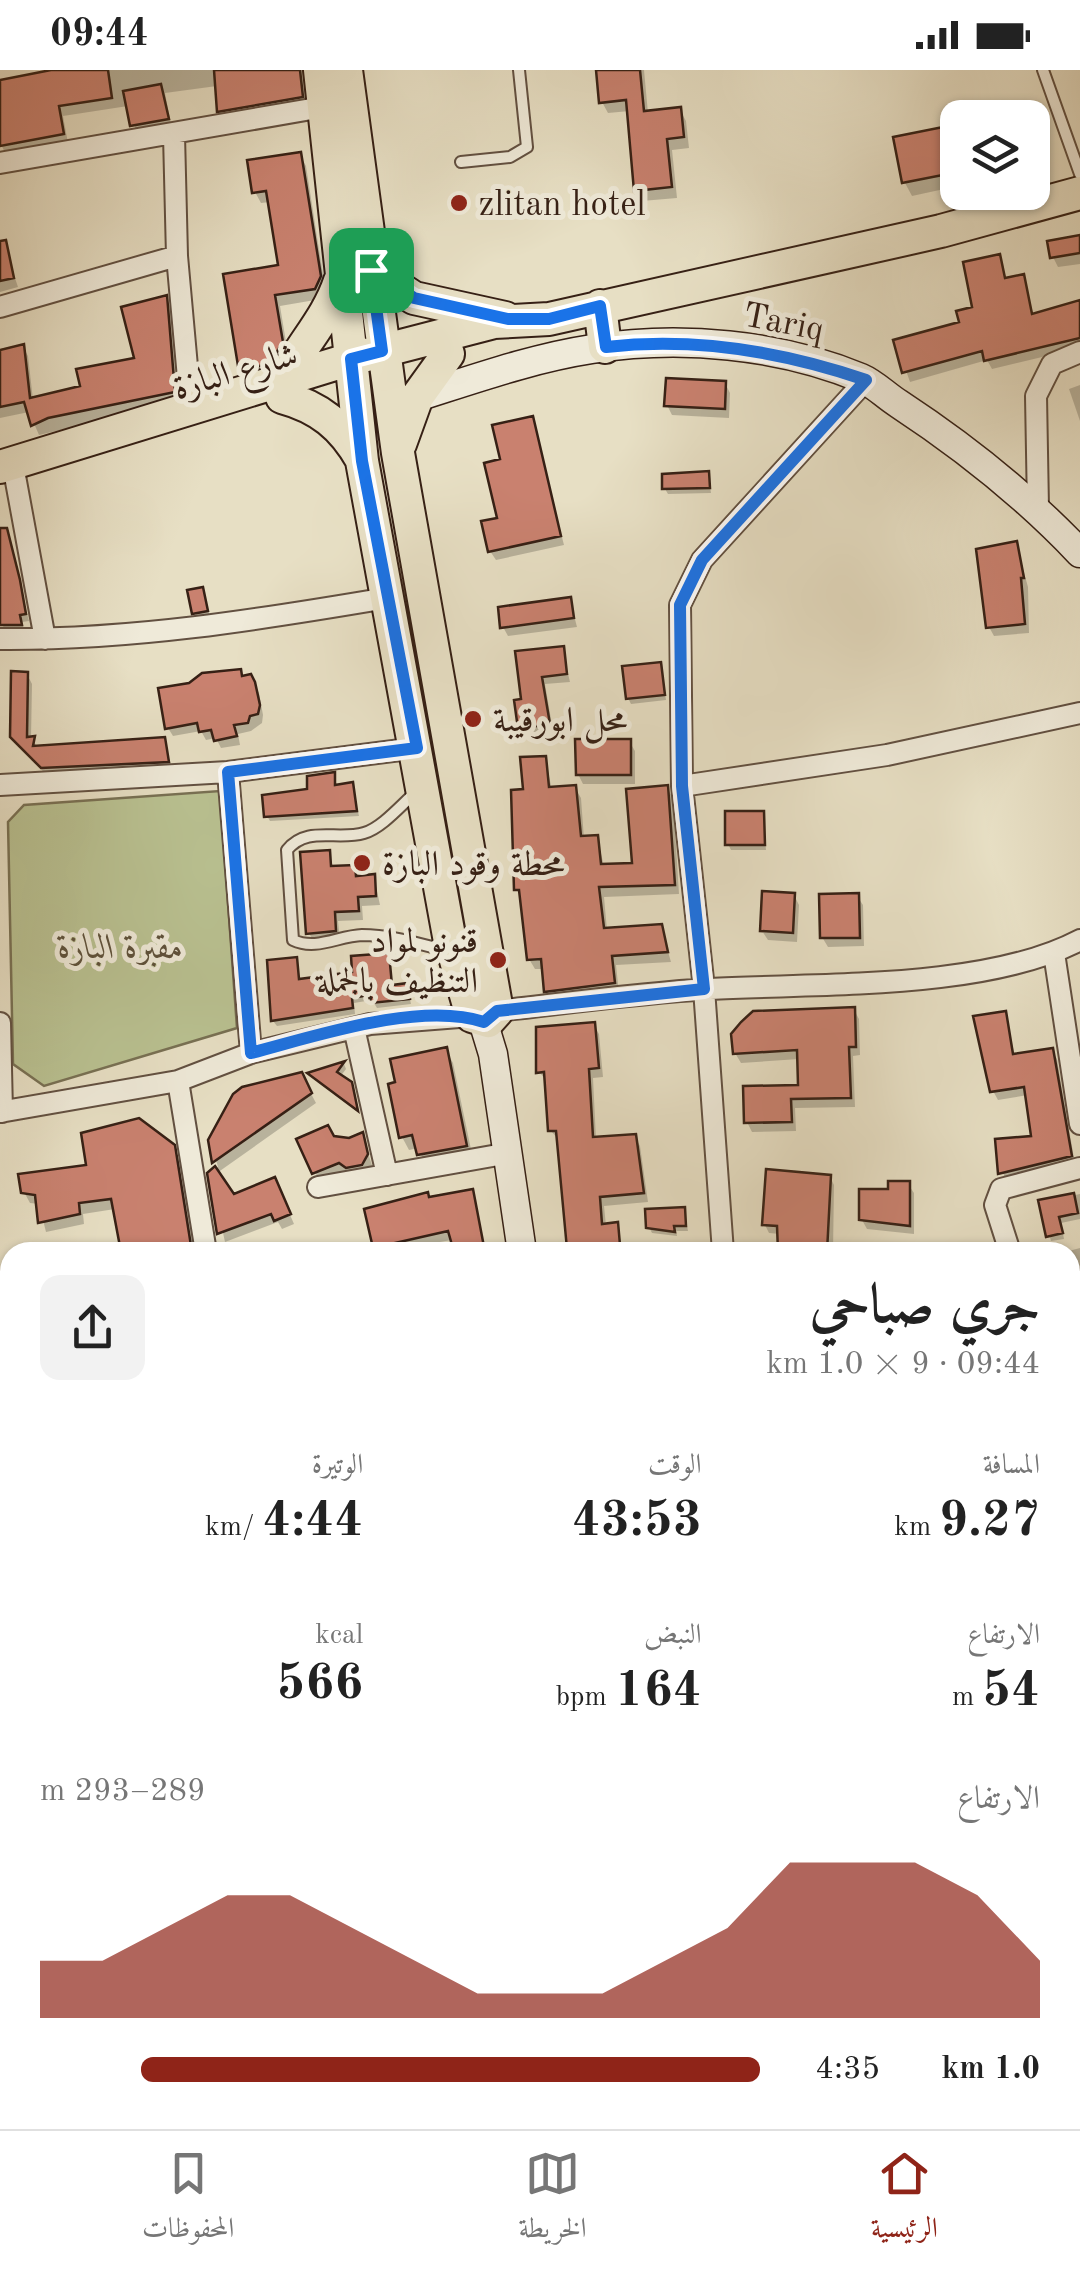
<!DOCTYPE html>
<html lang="ar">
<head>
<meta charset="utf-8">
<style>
  :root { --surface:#fff; --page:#f2f2f2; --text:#222; --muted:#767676; --line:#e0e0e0; --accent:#8f2418 }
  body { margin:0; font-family:"Old Standard TT",Amiri,serif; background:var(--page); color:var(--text); direction:rtl; height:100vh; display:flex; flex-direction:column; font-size:38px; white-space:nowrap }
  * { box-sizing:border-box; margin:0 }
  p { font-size:32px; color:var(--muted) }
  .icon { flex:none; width:55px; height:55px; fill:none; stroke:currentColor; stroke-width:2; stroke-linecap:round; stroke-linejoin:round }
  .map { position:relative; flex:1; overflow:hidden; direction:ltr }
  .drawer { position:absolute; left:0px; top:1172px; width:1080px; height:888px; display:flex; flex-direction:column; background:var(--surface); border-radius:30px 30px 0 0; box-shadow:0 2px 8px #0004; direction:rtl }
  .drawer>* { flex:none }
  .tools { position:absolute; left:940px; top:30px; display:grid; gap:20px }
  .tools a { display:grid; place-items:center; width:110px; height:110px; border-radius:20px; background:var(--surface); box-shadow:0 2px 8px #0004; font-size:50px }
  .pin { position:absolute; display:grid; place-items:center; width:85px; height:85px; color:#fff; margin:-42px; border-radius:20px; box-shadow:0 5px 15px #0006 }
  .round { display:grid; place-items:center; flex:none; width:105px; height:105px; border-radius:20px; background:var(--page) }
  .headline { display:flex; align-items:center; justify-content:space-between; height:170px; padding:0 40px }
  h1 { font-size:55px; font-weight:700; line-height:75px }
  .figures { display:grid; grid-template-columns:repeat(3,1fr); gap:15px; height:170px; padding:10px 40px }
  .figures div { display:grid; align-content:center }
  .figures b { font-size:50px; font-weight:700 }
  .figures small { font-size:28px; font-weight:400 }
  .figures p { font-size:28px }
  .chart { height:280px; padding:20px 40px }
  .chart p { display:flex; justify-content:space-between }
  .chart svg { width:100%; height:180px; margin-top:10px; fill:var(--accent); opacity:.7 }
  ul { padding:0 40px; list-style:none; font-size:32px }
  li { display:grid; grid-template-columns:160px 120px 1fr; align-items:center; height:75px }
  li i { height:25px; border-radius:12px; background:var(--accent) }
  .status { display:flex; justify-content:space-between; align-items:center; height:70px; padding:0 50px; background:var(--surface); direction:ltr }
  .status svg { height:28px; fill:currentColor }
  .dock { display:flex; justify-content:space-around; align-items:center; height:140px; border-top:2px solid var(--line); background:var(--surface); font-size:28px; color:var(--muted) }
  .dock a { display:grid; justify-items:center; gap:5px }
  .dock .on { color:var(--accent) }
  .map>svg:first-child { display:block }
  .green { fill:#b9c191; stroke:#787053; stroke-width:2.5 }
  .shadow { fill:#0003 }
  .building { fill:#c9816f; stroke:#362015; stroke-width:2.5 }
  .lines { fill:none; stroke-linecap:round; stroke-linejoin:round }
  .service-casing { stroke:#625041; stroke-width:14 }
  .minor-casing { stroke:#625041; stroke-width:24 }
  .secondary-casing { stroke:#362015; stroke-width:31 }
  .primary-casing { stroke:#362015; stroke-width:36 }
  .service { stroke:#efead9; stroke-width:10 }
  .minor { stroke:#efead9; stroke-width:20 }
  .secondary { stroke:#efead9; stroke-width:28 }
  .primary { stroke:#e7dfc4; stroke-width:32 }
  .route-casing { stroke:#fff; stroke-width:20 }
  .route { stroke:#1a73e8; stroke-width:12 }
  .poi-dot { fill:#8f2418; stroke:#efead9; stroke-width:4 }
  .labels { text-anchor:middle; stroke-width:10; stroke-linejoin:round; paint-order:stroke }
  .poi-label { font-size:35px; fill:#362015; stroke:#efead9; text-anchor:start }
  .street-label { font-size:35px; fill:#362015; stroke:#efead9 }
  .park-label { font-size:35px; font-style:italic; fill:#5d503a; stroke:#efead9 }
</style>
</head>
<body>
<div class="status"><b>09:44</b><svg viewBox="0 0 49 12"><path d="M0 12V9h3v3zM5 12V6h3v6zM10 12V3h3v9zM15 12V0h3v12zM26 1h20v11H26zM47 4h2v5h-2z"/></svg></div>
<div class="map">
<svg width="1080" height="2059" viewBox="0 0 1080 2059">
  <rect width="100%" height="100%" fill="#e7dfc4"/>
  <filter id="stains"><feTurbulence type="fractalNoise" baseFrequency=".002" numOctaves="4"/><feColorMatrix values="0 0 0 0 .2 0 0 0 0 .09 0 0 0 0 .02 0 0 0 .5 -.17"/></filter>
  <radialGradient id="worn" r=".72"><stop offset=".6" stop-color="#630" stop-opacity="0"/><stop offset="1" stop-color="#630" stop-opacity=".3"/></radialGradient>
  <path class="green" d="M220,721L237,958L44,1016L13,994L8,752L24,735Z
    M1070,1617H1080V1821H1070Z
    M1070,1828H1080V2056L1043,2050H1070Z"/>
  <path class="shadow" d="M53,0H306L307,36L225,51L219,41L217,16L165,23L172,59L138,66L128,36L63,46L68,73L6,85L0,72V12Z
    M598,0H644L648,43L680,40L686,51L689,78L672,80L677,128L642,131L636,120L630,41L608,43L602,32Z
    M958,56V116L912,126L905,113L896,69Z
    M300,85L306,96L325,218L321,229L280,236L288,284L275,304L247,312L241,301L280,197L270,132L261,133L255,122Z
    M1080,165V194L1058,197L1053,187Z
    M6,181L18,217L0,222V182Z
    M999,187L1007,210L1023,207L1034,246L1080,233V278L992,299L987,290L910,312L896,272L962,253L975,238Z
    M166,228L171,238L180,332L39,365L29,342L0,348V283L23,277L28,286L33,330L83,318L137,290Z
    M725,313L730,323L729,348L672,345L667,335Z
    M1080,315V351L1069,319Z
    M532,349L564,475L496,490L490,481Z
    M708,404L711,423L668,424L665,419Z
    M6,462L29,551L22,552L24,561L6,562L2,554L0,463Z
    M1016,474L1028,517L1029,563L994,566L989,557Z
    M202,519L210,547L198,548L195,543Z
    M570,530L577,557L508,566L503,557Z
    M562,579L570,612L545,614L553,661L525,666L521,658L524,631Z
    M660,595L666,630L631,634L628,628Z
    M27,604L32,614L31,669L39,678L163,670L173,701L48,707L12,666Z
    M249,607L259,623L263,645L262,653L251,661L238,664L240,675L221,678L216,668L206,670L201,661L173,666L168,658Z
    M629,671L635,681V714H583L578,704Z
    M545,688L552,720L575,718L581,728L584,769L597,768L604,796L635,795L667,718L673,728L679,824L604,827L607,860L661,857L671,892L616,895L619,923L552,931L544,899H535L529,889L523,830L517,820L526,722Z
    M333,705L336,717L352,715L359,746L270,751L267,746Z
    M763,744L766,780H731L728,774Z
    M328,783L334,799L354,797L360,808L374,807L380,835L362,836L363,850L338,851L340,870L314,872L309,863Z
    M794,825L799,835L797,872L768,870L762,861Z
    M857,826L863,835L864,876L828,877L822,867Z
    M387,885L393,917L407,916L411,934L377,938L372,930L354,933L355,944L277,956L273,951L295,889L301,912L355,905Z
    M854,940L859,949L860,985L853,986L855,1037L795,1038L796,1061L752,1062L747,1052L801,1018L799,989L741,993L735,983Z
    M1005,944L1015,986L1052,981L1057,989L1075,1094L1005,1112L998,1071L1034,1068L1028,1025L998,1030L993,1021Z
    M593,954L599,964L603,1007L593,1008L596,1069L635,1067L640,1076L648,1132L604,1136L606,1156L616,1155L624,1182H572L570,1179L559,1070L551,1061L547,1011L539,1002Z
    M446,980L453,993L473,1089L427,1098L418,1078L409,1080L402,1067Z
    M344,994L346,999L340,1007L354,1020L359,1042L311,1004Z
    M301,1005L316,1033L217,1103L233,1127L279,1119L294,1154L282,1159L278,1152L225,1172L210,1104L218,1097L210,1070Z
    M362,1065L372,1095L367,1104L353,1107L346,1101L320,1112L300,1071H350Z
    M173,1077L179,1089L197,1182H123L115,1139L83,1144L84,1154L46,1162L39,1134L30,1133L24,1122L89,1098Z
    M830,1107L834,1115L833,1182H781L780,1164L769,1163L765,1155Z
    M908,1114L914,1123V1164L867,1159L862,1150L890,1122Z
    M472,1122L486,1182H498H455L452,1170L379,1182L376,1177L429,1129Z
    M1080,1124V1149L1061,1153L1064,1169L1051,1171L1041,1132Z
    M684,1139L688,1161H676L677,1166L652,1163L649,1157Z
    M317,1174L321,1182H283Z
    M83,1178L86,1182H61Z
    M1080,1178V1227L1075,1229L1070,1220V1182H1065Z
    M10,1204V1228H8L1,1205Z
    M1072,1306L1080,1324V1374L1070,1375Z
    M10,1389V1421L0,1423V1391Z
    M10,1553V1660L0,1662V1555Z
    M0,1832H6L10,1839V1929L0,1930Z
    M175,2050H228L229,2059H176Z
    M554,2050H661L663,2059H555Z"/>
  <path class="building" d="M51,0H108L112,28L59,36L64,64L0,76V10Z
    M214,0H300L303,27L217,42Z
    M596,0H640L644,41L681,37L684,67L667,69L672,117L634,121L626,30L599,33Z
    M161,14L169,49L130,56L123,21Z
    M958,54V102L902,113L893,67Z
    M301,82L321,206L315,219L275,225L283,272L270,293L239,302L223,204L278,195L266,121L252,123L247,90Z
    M1080,165V183L1050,188L1047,171Z
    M6,170L14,208L0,211V171Z
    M1000,184L1005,208L1024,204L1032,244L1080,230V268L984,291L982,281L902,303L893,270L959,252L956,241L972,237L963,192Z
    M167,225L175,322L48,348L31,356L24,332L0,337V280L24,274L30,328L80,316L76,299L134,288L121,237Z
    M666,308L726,311L725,339L664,336Z
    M533,346L561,466L488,482L481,451L497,448L484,393L500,389L492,355Z
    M709,401L710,418L662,419V404Z
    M0,458H7L20,510L26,544L20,545L22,555H0Z
    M1017,471L1024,508H1021L1025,554L986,558L976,479Z
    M203,517L208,541L192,544L187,520Z
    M571,527L574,548L500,558L498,537Z
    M564,576L567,604L542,607L550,654L518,659L514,630L521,629L515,581Z
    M661,592L665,625L626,629L622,596Z
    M241,599L242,606L251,604L255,612L260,635L258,644L250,646L248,653L234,655L237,666L214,671L211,660L199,662L197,653L165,659L158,618L189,613L202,603Z
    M11,601L28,602L27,667L35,666L33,676L165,667L169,692L41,698L10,667Z
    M575,669H631V705H576Z
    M546,686L549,717L576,715L581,766L598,765L601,794L632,793L626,719L668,715L675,815L599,817L604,858L662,854L668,882L612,886L615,913L544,922L541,889L527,890L519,820H514L511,720L523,719L520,687Z
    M335,702V715L353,712L357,741L264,747L262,725L307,719V706Z
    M725,741H764L765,775H725Z
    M330,780L331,796L355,795L356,806L375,804L376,826L358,827L359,841L335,842L336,861L306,864L300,782Z
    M762,821L795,823L793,863L760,861Z
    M859,823L860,868H820L819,824Z
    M389,883L392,915L408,913L410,929L371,933L369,925L352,928L353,938L271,951L267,890L297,887L299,909L352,902L351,886Z
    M855,937L856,977H849L851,1028L791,1029L792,1052L744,1053L743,1016L798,1015L797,980L733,984L731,964L741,952L753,941Z
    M1006,941L1013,984L1053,978L1072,1086L998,1104L995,1069L1031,1066L1024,1017L990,1022L973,946Z
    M595,952L599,998L589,999L593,1067L636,1064L644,1123L600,1127L602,1154L618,1152L620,1175L567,1179L556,1061H548L544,1002L536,1003V957Z
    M447,977L467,1076L417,1085L412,1065L399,1068L388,1014L395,1012L390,989Z
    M345,991L337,1002L352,1012L358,1041L307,1003Z
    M302,1002L312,1023L212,1093L208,1070L233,1024L242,1017Z
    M139,1048L175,1075L192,1182H121L111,1129L79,1133L80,1144L38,1153L35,1125L21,1123L18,1104L86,1095L81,1063Z
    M328,1055L334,1066L349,1068L363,1062L368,1084L362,1095L346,1098L339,1093L312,1104L296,1069Z
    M215,1096L234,1124L275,1107L291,1144L274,1151L271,1144L217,1164L207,1103Z
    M766,1099L831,1105L827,1182H778L777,1156L762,1155Z
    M888,1111H910V1156L859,1150V1119H888Z
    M473,1119L485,1182H454L448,1161L373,1178L364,1139L428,1122L429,1127Z
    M1074,1123L1078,1143L1059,1147L1063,1163L1046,1167L1038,1130Z
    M685,1137L686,1156H674L675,1162L646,1158L645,1139Z"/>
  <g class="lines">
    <g class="service-casing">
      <path id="service" d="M1043,0L1080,104
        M461,92L510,87L527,77L519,0
        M416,722C402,734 382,758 364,763C337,771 307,755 287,780L293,870C316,881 338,866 362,865C392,865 419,874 448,881"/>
    </g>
    <g class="minor-casing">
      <path id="minor" d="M174,65L177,186L191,341
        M0,93L323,37
        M0,237L177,186
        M15,406L45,569
        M1038,438L1036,326L1052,294L1080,282
        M0,569C132,570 257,550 387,528
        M228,702L251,983
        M0,715L228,702L417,678
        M682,716L887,685L1080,643
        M1054,883L1080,1054
        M497,941C568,933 639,923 710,919C819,913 985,920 1080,870
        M0,953L2,1042
        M354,958L387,1105
        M178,1011L206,1182
        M0,1042L178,1011L251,983L370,954L472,946
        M318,1117L509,1083
        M723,1182L704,919L682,716L680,535L702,490L866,310
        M1010,1182L995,1135L1001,1119L1080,1098
        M1070,1488L1080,1486
        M0,1679L10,1678
        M0,1969H10
        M479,2050L480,2059"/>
    </g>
    <g class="secondary-casing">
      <path id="secondary" d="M417,327C474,309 533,288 592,279C680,265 779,274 861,308C875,314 886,326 899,334C966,378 1025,425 1080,483
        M483,951L493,984L522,1182
        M675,2050L677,2059"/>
    </g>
    <g class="primary-casing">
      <path id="primary" d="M320,0L362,391L449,866L472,946L488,951L497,941L398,383L346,0
        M371,200L414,228L505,248
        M600,236L605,277
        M283,310C301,275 328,248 340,211
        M282,327C319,337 343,356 362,390
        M400,374L417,327L448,284
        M0,397L351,289L494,252L549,249L941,161L1080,123"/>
    </g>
    <use href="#service" class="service"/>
    <use href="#minor" class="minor"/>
    <use href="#secondary" class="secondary"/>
    <use href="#primary" class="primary"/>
  </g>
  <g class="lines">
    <g class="route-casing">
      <path id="route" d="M371,200L414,228L508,249H549L600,236L606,277C695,267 781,281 866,310L702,490L680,535L682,716L704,919L497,941L484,952C420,931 316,966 251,983L228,702L417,678L362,391L351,289L382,281Z"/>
    </g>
    <use href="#route" class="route"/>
  </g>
  <g class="poi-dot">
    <circle cx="459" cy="133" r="10"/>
    <circle cx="473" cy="649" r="10"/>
    <circle cx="362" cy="793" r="10"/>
    <circle cx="498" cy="890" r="10"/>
  </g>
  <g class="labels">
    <g class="poi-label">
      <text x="479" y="145">zlitan hotel</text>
      <text x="493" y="661">محل ابورقيبة</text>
      <text x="382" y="805">محطة وقود البازة</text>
      <text x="478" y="882" text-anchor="end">قنونو لمواد<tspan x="478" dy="40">التنظيف بالجملة</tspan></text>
    </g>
    <g class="street-label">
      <text transform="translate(784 251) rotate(11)" y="12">Tariq</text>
      <text transform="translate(235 300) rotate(-16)" y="12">شارع البازة</text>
    </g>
    <g class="park-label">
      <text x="121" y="888">مقبرة البازة</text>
    </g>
  </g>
  <rect width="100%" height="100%" filter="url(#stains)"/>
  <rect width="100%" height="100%" fill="url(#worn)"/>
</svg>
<div class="tools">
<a><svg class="icon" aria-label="layers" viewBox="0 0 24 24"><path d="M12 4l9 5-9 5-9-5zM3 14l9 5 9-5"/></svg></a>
</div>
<div class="pin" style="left:371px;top:200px;background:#1e9e55"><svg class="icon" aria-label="arrive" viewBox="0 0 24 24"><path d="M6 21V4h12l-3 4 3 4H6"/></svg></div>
<section class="drawer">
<div class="headline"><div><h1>جري صباحي</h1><p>09:44 · 9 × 1.0 km</p></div><a class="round"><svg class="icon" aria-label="share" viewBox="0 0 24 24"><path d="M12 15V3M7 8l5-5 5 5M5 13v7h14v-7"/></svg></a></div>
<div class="figures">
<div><p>المسافة</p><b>9.27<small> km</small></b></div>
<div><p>الوقت</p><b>43:53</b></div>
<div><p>الوتيرة</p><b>4:44<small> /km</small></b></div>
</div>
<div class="figures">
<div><p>الارتفاع</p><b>54<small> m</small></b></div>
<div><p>النبض</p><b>164<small> bpm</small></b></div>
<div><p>kcal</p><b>566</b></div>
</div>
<div class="chart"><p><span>الارتفاع</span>289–293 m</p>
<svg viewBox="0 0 160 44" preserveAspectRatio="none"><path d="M0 44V30L10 30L20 22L30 14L40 14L50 22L60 30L70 38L80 38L90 38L100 30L110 22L120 6L130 6L140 6L150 14L160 30V44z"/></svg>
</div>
<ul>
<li><b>1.0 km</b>4:35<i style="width:86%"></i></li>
</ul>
</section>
</div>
<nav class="dock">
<a class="on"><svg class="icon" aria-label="home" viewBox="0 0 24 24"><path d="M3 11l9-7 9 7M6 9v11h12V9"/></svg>الرئيسية</a>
<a><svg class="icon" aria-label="map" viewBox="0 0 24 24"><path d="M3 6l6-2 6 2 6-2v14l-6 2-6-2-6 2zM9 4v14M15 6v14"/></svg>الخريطة</a>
<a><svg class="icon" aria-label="saved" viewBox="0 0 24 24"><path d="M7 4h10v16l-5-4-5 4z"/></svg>المحفوظات</a>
</nav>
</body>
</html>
